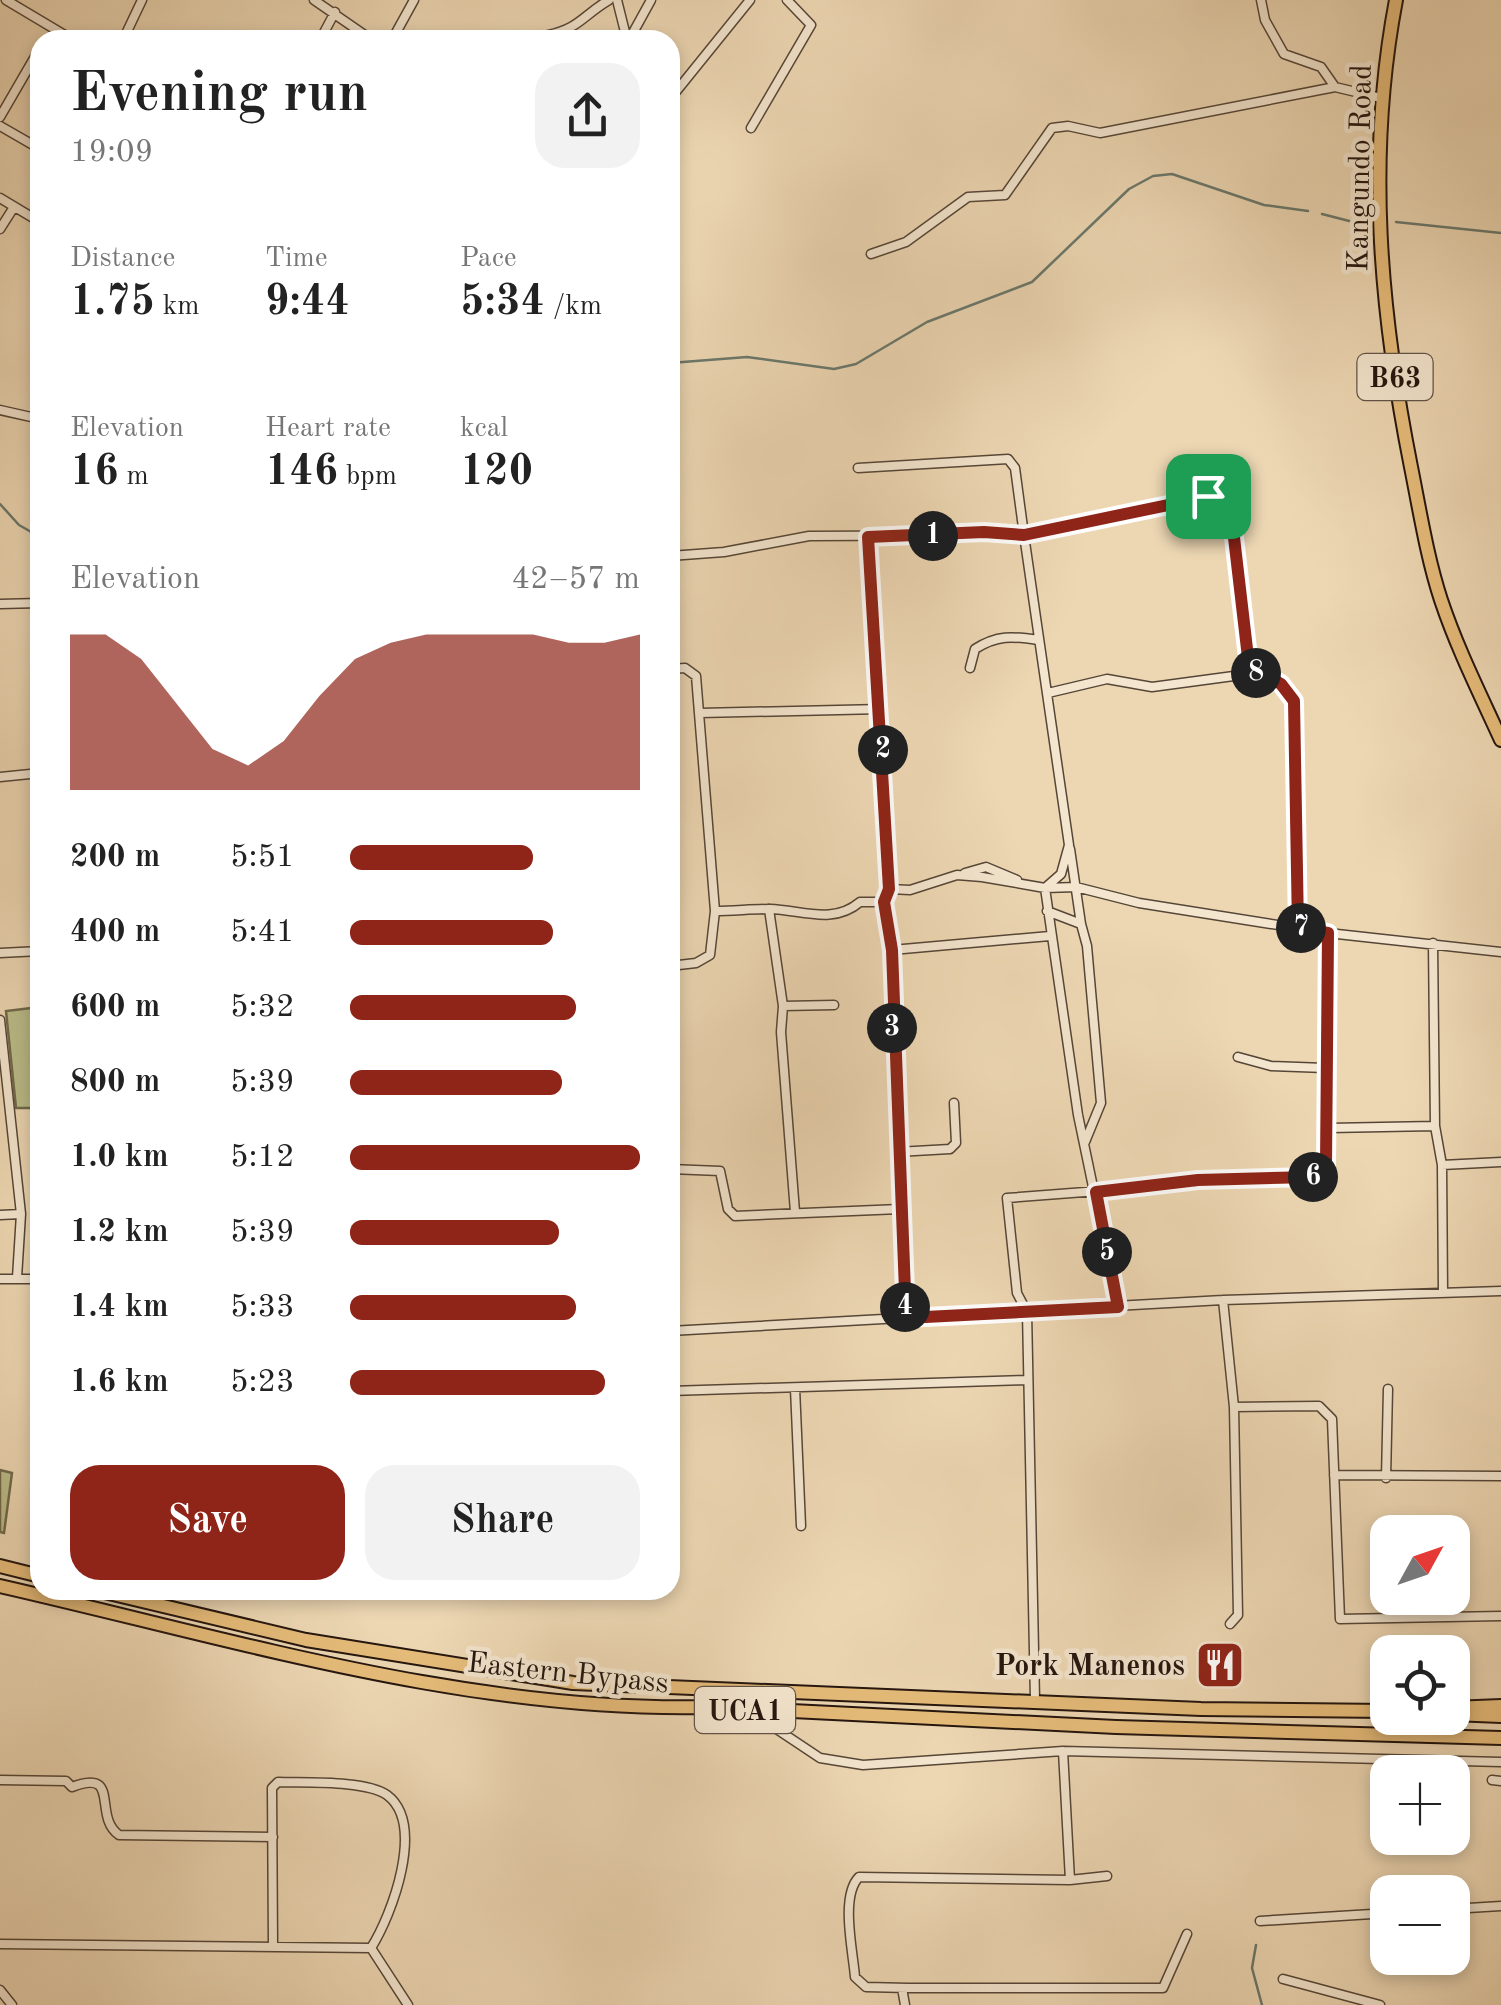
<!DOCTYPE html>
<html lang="en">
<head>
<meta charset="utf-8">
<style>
  :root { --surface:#fff; --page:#f2f2f2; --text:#222; --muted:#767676; --accent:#8f2418 }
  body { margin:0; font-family:"Old Standard TT",serif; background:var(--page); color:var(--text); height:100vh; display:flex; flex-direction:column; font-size:38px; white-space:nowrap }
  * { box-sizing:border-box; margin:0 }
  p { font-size:32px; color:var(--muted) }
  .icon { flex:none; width:55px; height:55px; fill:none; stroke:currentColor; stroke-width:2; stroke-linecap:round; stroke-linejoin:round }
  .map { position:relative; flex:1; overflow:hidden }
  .sheet { position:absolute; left:30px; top:30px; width:650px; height:1570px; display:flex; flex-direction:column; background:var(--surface); border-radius:30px; box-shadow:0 5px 15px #0003 }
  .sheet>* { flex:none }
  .needle { width:65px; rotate:50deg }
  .tools { position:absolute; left:1370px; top:1515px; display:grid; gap:20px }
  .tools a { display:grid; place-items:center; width:100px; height:100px; border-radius:20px; background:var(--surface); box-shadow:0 5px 15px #0003; font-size:50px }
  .pin { position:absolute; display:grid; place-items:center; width:85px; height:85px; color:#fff; margin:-42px; border-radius:20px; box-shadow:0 5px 15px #0006 }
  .km { position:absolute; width:50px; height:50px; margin:-25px; border-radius:50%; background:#222; color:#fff; font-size:28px; line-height:50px; text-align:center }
  .round { display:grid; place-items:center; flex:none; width:105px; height:105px; border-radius:30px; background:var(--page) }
  .headline { display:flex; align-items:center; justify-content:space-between; height:170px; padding:0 40px }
  h1 { font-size:55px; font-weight:800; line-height:75px }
  .figures { display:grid; grid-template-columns:repeat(3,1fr); gap:15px; height:170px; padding:10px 40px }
  .figures div { display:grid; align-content:center }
  .figures b { font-size:42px; font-weight:800 }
  .figures small { font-size:28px; font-weight:400 }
  .figures p { font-size:28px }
  .chart { height:280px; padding:20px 40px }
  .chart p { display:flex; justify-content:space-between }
  .chart svg { width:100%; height:180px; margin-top:10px; fill:var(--accent); opacity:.7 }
  .action { display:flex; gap:20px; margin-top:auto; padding:20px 40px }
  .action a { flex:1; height:115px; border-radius:30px; background:var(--accent); color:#fff; font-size:40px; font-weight:800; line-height:115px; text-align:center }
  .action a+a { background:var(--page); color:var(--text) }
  ul { padding:0 40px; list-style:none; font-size:32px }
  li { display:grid; grid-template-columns:160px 120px 1fr; align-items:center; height:75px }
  li i { height:25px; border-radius:12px; background:var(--accent) }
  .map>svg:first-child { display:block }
  .green { fill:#bbbd8a; stroke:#70694c; stroke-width:2.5 }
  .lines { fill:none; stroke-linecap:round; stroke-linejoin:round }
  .stream { stroke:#6a786c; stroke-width:2.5 }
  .minor-casing { stroke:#564637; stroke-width:11 }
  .primary-casing { stroke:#24150e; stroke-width:16 }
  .trunk-casing { stroke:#24150e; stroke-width:16 }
  .minor { stroke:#f3e5ce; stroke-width:8 }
  .primary { stroke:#e6bc7a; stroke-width:12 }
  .trunk { stroke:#e6bc7a; stroke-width:12 }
  .route-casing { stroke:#fff; stroke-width:20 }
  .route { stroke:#8f2418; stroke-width:12 }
  .labels { text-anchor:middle; stroke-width:9; stroke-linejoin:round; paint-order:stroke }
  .shield { fill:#f3e5ce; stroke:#625348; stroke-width:2.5 }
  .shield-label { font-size:28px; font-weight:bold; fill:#24150e }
  .street-label { font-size:30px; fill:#24150e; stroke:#f3e5ce }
  .poi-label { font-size:30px; font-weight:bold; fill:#24150e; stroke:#f3e5ce; text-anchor:end }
</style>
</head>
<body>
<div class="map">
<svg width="1501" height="2005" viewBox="0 0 1501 2005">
  <rect width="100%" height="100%" fill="#edd7b3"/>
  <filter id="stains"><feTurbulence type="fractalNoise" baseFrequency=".002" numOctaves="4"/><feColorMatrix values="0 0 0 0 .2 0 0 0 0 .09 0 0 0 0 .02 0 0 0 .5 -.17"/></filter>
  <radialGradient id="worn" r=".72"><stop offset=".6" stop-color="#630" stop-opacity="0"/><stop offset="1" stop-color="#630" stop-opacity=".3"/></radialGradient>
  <path class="green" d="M40,1007V1108H16L6,1011Z
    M0,1470L12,1473L4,1533L0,1532Z"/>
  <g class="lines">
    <path class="stream" d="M1322,214L1357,223
      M1396,222L1501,233
      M670,363L747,357L834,369L856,364L927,322L1032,282L1129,189L1153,176L1172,174L1264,205L1308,211
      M0,504L19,525L40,537
      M1256,1945L1252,1968L1262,2005"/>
    <g class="minor-casing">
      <path id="minor" d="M6,0L73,40
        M314,0L372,40
        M617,0L627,40
        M1261,0L1265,20L1284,54L1321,67L1335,87L1381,98
        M548,35C580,28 582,16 609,0
        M123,40L142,0
        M320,40L335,12
        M392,40L414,0
        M629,40L651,0
        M670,99L750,0
        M0,117L40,48
        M0,126L40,149
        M751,128L811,25L787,0
        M0,198L40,222
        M0,229L14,207
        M871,254L906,242L968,197L1005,195L1052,128L1068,126L1100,133L1335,87
        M0,410L40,419
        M858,468L1008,459L1015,468L1024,535L1208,496L1221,494L1235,502L1233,529L1249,666L1281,684L1294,701L1298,928
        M670,556L724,552L809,536L1024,535L1069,845L1061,874L1045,888L1078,1115L1118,1307
        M0,604L40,603
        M970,668L975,649C997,635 1012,636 1038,640
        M670,669L685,668L696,676L715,911L710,955L696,963L670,966
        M1048,693L1107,679L1152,687L1256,673
        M700,713L882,709
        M0,777L40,773
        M1070,849L1081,924
        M965,873L986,867L1017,880
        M889,889L910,890L957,875L982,877L1045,888L1076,887L1139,903L1328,933
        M884,902L892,950L906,1318
        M769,909L783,1006L781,1032L795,1212
        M715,911C733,911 752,909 770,909C802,910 833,925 860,902H884L889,889L868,537
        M1047,911L1081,924L1087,946L1101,1103L1085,1142
        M892,950L1050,936
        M0,953L40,951
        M783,1006L834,1005
        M0,1020L21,1214
        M1238,1057L1271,1066L1325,1068
        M1435,1126L1442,1165L1443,1293
        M1329,1128L1435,1126L1433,943
        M897,1152L950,1149L956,1143L954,1103
        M1442,1165L1501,1162
        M670,1169L720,1171L728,1209L735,1216L900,1209
        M0,1215L21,1214L17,1278
        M0,1279H40
        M1223,1300L1234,1407L1319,1406L1332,1419L1340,1619L1501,1616
        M670,1331L1223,1300L1501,1291
        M795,1388L801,1526
        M670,1391L1027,1380
        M1334,1475L1501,1476
        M1386,1478L1388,1389
        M1230,1624L1238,1615L1234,1407
        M1035,1700L1027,1312L1017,1293L1007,1198L1321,1174C1331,1159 1328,967 1328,933L1501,952
        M710,1707L711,1722L775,1728L820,1758L863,1765L1063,1751L1501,1762
        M1063,1751L1070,1880L859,1877C840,1896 853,1951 855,1977L866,1987L908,1988H1163L1187,1934
        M0,1780L66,1781L72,1787C122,1768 92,1816 119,1835L273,1837
        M1492,1780L1501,1781
        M1070,1880L1107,1876
        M1452,1909L1501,1906
        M1260,1921L1388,1913
        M0,1944L371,1948
        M273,1947L272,1788L278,1782C305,1783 366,1780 387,1795C426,1824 392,1915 371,1948
        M371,1948L408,2005
        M1283,1979L1380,2005
        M902,1988L905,2005
        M0,1990L12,2005"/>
    </g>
    <g class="primary-casing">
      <path id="primary" d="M0,1566L40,1576
        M0,1586C233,1639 469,1713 710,1707L1116,1727L1501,1738
        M96,1590L306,1640L573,1683L1201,1709L1388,1711
        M1452,1714L1501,1716"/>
    </g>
    <g class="trunk-casing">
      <path id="trunk" d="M1396,0C1366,158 1380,311 1411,467C1420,512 1427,557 1441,600C1457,648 1480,694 1501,740
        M1452,1708L1501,1706
        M1380,1711L1388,1710"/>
    </g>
    <use href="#minor" class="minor"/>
    <use href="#primary" class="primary"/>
    <use href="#trunk" class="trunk"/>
  </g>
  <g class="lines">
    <g class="route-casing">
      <path id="route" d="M1221,494L1236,502L1233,529L1249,666L1281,684L1294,701L1298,928L1328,933L1326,1166L1312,1177L1198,1180L1096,1192L1118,1307L906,1318L892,950L884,902L889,889L868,537L984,532L1024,535Z"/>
    </g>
    <use href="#route" class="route"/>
  </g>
  <defs>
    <g id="restaurant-square" transform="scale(2.5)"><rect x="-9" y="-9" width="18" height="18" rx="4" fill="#8f2418" stroke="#f3e5ce"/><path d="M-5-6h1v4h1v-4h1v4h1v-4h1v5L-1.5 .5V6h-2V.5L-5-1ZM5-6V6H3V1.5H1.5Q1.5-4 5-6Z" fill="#fff"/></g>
  </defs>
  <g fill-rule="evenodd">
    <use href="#restaurant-square" x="1220" y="1665"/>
  </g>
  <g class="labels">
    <g class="shield">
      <rect x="1357.5" y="354" width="75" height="46" rx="8"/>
      <rect x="695" y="1687" width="100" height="46" rx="8"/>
    </g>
    <g class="shield-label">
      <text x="1395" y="387">B63</text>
      <text x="745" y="1720">UCA1</text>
    </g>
    <g class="street-label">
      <text transform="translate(1359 168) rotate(-89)" y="10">Kangundo Road</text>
      <text transform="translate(568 1672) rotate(6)" y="10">Eastern Bypass</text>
    </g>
    <g class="poi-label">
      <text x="1185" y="1675">Pork Manenos</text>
    </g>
  </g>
  <rect width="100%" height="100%" filter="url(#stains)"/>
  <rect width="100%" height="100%" fill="url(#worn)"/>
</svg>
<div class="tools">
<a><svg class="needle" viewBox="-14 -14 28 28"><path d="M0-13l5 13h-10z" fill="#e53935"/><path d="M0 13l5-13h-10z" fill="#767676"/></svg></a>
<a><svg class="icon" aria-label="locate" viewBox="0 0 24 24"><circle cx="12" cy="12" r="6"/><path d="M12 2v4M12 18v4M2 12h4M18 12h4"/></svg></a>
<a>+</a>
<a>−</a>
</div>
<div class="pin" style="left:1208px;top:496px;background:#1e9e55"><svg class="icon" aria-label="arrive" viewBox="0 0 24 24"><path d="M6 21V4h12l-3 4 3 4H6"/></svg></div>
<b class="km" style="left:933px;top:536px">1</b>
<b class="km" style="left:883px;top:750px">2</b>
<b class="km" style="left:892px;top:1028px">3</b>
<b class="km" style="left:905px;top:1307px">4</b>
<b class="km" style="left:1107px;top:1252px">5</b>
<b class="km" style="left:1313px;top:1177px">6</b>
<b class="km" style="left:1301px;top:928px">7</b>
<b class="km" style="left:1256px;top:673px">8</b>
<section class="sheet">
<div class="headline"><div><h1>Evening run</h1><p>19:09</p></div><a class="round"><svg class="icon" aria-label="share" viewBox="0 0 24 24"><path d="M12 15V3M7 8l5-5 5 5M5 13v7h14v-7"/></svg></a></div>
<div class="figures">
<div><p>Distance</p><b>1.75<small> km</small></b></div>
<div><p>Time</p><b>9:44</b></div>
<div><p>Pace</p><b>5:34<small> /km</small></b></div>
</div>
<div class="figures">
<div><p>Elevation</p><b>16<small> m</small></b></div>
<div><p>Heart rate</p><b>146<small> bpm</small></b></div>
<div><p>kcal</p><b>120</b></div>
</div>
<div class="chart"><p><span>Elevation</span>42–57 m</p>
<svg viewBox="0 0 160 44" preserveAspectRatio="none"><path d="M0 44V6L10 6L20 12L30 23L40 34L50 38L60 32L70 21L80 12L90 8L100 6L110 6L120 6L130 6L140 8L150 8L160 6V44z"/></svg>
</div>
<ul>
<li><b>200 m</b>5:51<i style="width:63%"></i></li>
<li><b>400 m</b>5:41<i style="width:70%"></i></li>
<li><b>600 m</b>5:32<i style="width:78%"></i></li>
<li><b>800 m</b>5:39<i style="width:73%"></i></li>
<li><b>1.0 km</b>5:12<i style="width:100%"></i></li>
<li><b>1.2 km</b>5:39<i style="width:72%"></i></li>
<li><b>1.4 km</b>5:33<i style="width:78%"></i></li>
<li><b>1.6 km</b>5:23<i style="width:88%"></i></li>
</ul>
<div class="action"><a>Save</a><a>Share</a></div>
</section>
</div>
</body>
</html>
